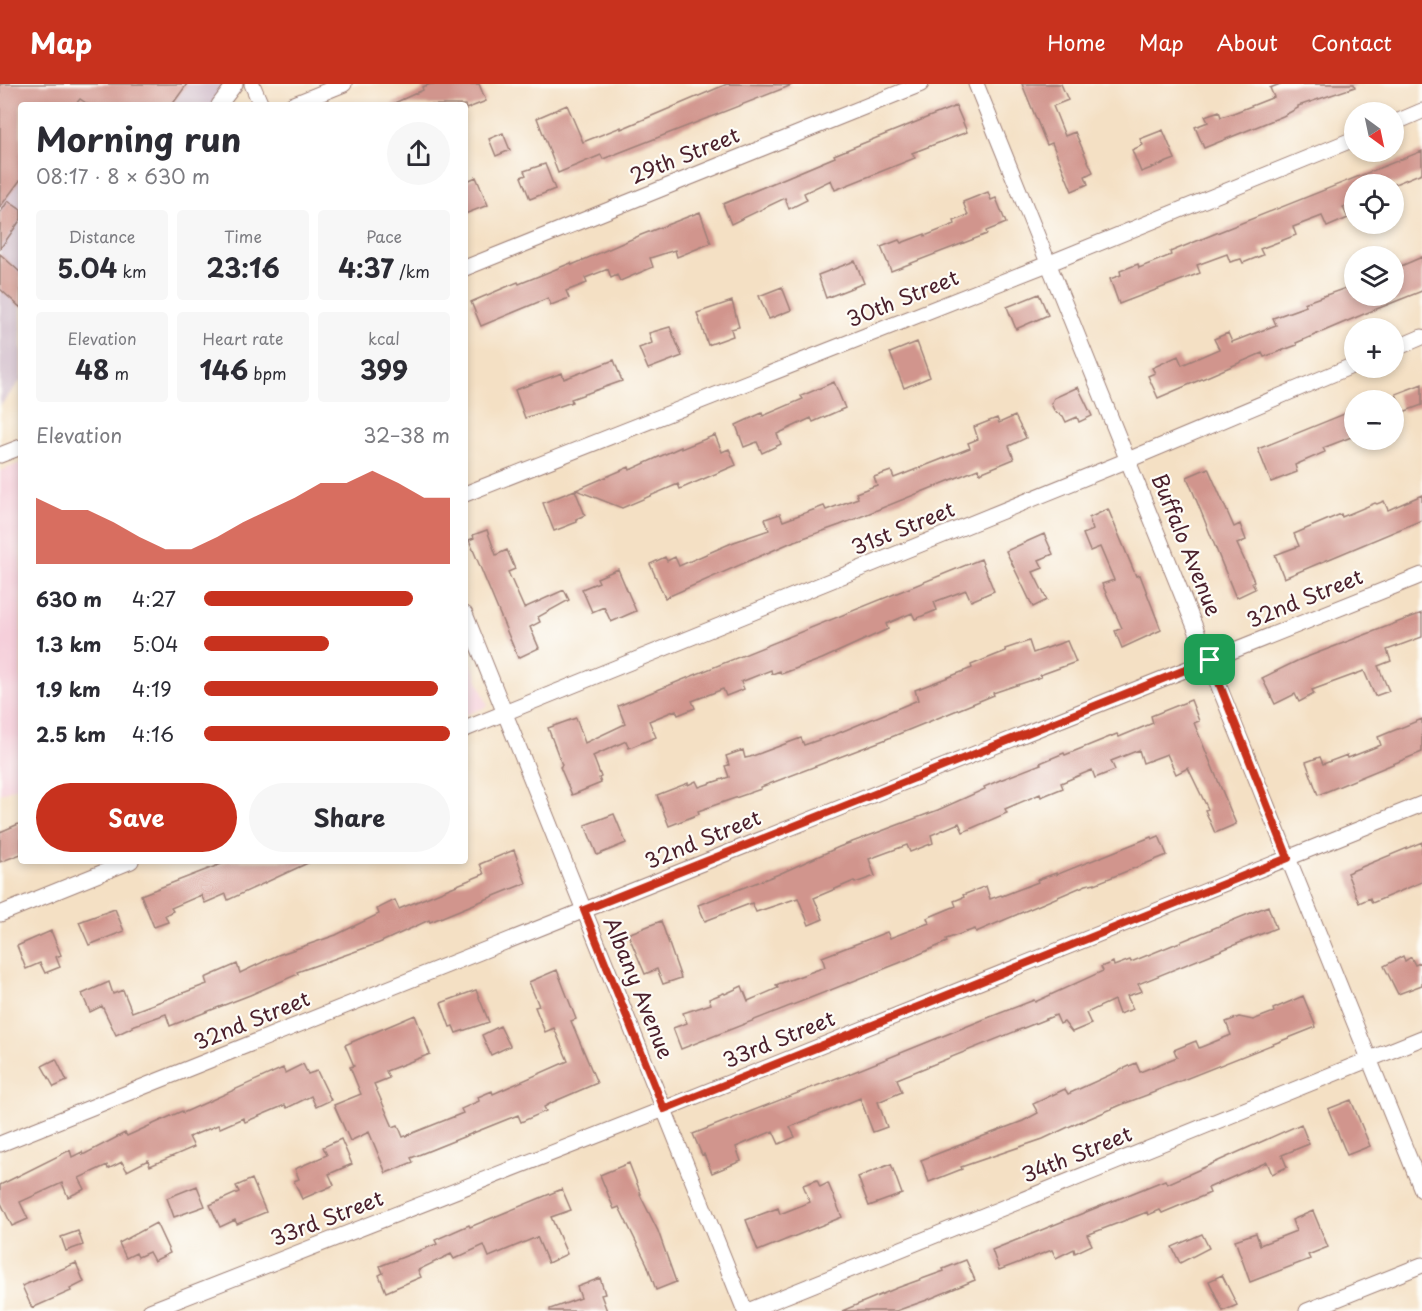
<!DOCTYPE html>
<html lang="en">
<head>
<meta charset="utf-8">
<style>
  :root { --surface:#fff; --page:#f7f7f7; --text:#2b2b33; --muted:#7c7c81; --accent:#c8321e }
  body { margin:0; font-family:"Playpen Sans",sans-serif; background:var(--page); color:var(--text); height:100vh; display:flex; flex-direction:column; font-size:22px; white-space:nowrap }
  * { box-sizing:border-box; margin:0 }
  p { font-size:20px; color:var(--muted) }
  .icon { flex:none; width:33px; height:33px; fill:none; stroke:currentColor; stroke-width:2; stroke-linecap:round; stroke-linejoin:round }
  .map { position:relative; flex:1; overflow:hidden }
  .panel { position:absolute; left:18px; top:18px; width:450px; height:762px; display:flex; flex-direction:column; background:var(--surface); border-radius:6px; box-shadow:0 3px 9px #0003 }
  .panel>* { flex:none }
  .needle { width:39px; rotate:147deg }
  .fabs { position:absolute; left:1344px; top:18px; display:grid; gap:12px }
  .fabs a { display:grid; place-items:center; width:60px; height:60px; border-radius:50%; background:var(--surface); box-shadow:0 3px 9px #0003; font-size:30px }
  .pin { position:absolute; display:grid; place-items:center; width:51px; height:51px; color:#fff; margin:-26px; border-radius:12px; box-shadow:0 3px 9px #0006 }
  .round { display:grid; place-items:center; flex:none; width:63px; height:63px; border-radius:32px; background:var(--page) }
  .overview { display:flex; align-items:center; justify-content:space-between; height:102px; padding:0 18px }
  h1 { font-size:33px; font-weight:700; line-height:45px }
  .figures { display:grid; grid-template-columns:repeat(3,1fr); gap:9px; height:102px; padding:6px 18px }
  .figures div { display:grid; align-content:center; border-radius:6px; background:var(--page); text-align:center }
  .figures b { font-size:26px; font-weight:700 }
  .figures small { font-size:16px; font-weight:400 }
  .figures p { font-size:16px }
  .chart { height:168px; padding:12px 18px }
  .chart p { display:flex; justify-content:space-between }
  .chart svg { width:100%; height:108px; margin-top:6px; fill:var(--accent); opacity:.7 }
  .button { display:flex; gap:12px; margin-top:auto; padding:12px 18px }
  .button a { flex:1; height:69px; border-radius:36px; background:var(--accent); color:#fff; font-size:24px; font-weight:700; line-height:69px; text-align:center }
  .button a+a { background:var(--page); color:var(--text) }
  ul { padding:0 18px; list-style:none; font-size:20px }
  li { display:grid; grid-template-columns:96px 72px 1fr; align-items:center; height:45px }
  li i { height:15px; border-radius:8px; background:var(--accent) }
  header { display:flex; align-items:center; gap:36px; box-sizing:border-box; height:84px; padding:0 30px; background:var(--accent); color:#fff }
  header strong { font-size:28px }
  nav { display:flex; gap:33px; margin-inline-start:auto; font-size:21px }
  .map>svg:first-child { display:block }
  .built { fill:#f5cfda }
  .industrial { fill:#d1bdcb }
  .building { fill:#d1958d }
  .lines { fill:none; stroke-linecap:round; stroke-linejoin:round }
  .minor-casing { stroke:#9f8078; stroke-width:17 }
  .minor { stroke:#fff; stroke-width:15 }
  .route-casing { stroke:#fff; stroke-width:12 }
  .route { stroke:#c8321e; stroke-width:8 }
  .labels { text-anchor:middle; stroke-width:4.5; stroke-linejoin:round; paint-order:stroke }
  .street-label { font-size:21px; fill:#4a1f2b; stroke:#fdfcf7 }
</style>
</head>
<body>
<header>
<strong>Map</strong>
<nav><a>Home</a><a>Map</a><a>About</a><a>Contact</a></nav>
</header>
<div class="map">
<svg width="1422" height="1227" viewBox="0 0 1422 1227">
  <rect width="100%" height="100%" fill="#fdfcf7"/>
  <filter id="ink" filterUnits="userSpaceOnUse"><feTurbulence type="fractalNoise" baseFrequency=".0167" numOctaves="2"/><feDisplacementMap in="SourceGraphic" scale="12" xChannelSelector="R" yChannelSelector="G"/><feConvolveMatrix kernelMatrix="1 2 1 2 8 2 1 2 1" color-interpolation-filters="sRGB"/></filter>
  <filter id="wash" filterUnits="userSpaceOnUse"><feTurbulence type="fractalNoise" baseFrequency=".008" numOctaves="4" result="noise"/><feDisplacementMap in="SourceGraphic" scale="24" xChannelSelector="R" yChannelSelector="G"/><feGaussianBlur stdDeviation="1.35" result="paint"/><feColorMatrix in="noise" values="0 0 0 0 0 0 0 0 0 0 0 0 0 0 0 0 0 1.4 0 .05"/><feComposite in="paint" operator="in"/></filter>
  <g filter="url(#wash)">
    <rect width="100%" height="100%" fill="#f4e0c4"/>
    <path class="built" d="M21,379V701L0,710V387Z
      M465,563L488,622L465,631Z"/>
    <path class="industrial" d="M0,0H241L226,21H21V296L0,322Z"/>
    <g id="blocks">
      <path class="building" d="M0,0H187L172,21H89L80,15L75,21H21V95L0,123Z
        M431,0H479L486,17L466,25L465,21H390L423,6L422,3Z
        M727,0L792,1L603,75L601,71L558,89L537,34L567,21L583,58L621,43V45Z
        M1022,0H1061L1068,16L1053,22L1065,52L1075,48L1086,73L1093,88L1085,92L1088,100L1072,107L1052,59L1047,61Z
        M1280,0H1354L1355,3L1298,22V24L1283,32L1204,64L1195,43L1208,38L1205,32L1219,27L1221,33L1231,30L1274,13L1270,4Z
        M956,22L967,48L912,69L915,74L835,106L831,96L804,109L807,116L789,125L785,114L731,140L723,120L835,73L834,71Z
        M1163,46L1175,75L1141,88L1132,66L1143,61L1140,55Z
        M503,49L510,66L496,72L489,55Z
        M1422,67V89L1395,100H1354V118L1343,123L1348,134L1327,143L1322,132L1293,143L1296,151L1260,165L1263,171L1243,179L1241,175L1230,178L1227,170L1197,181L1200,189L1119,220L1110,195L1121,191L1120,187L1138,180L1139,184L1171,171L1170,168L1219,148Z
        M545,80L555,105L530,115L521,93L526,91L524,87Z
        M476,93L488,121L465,130V98Z
        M988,108L991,116L996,114L1006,139L986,147L987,150L891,187L881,163L899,156L901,159L925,150V152L955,140L954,137L968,131L963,118Z
        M8,117L21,126V135L0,165V129Z
        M700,128L711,159L677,173L675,166L650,174L653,183L620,197L617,191L611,194L608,185L585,194L587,199L566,207L569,214L551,221L548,214L481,242L471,218L518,198L519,200L571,179L572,181L641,151Z
        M0,170L21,189V224L0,205Z
        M1422,173V207L1364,230L1296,259L1297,261L1264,273L1262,269L1158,314L1148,292L1155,289L1152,284L1178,272L1182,281L1219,265L1214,255L1228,249L1232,258L1276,241L1273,234L1306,222L1304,219L1354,201V212H1394V185Z
        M855,177L864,199L826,214L818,191Z
        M782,203L791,226L769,235L759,212Z
        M1039,210L1048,231L1016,245L1007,223Z
        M732,217L739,243L731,245L733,252L708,261L697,229Z
        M670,243L682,272L648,285L639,264L652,259L649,249Z
        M917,258L930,293L904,304L890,269Z
        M614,276L622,297L571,315L572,318L525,334L515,306L562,289L564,295Z
        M834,298L845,324L813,338L811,334L777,350L781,360L762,369L757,358L744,363L736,341L762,329L763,332L803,315L801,312Z
        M1422,300V321L1403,328L1396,310Z
        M1078,303L1092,332L1079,338L1077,333L1066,338L1063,332L1055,328L1051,320L1054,314Z
        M1354,326V352L1323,364L1325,368L1295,381L1297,388L1271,398L1258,365Z
        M1015,332L1026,354L1009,362L1014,375L980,389L978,385L840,441L792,458L665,514L650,480L665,473L667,477L675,473L679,482L734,458L769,446L765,435L780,430L783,437L824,422L826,426L858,414L856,409L877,401L874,393L891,387L894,394L970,364L968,359L978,355L974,343L997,334L999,339Z
        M715,351L722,368L729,365L736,381L680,405L678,400L622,424L576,406L629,383L630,386L681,363V365Z
        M1208,384L1234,443L1240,440L1246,456L1237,460L1254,497L1252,498L1255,505L1236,514L1187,393Z
        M575,406L585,431L576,435L577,438L554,447L543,419Z
        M1422,411V436L1284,494L1275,471L1299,462L1294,450L1341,430L1342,433L1375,419L1377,420L1384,417L1388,426Z
        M1108,425L1136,492L1140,491L1161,546L1122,564L1115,547L1122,544L1102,500L1114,496L1100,463L1090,467L1083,450L1093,446L1089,434Z
        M487,446L496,471L507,466L515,485L508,488L524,524L564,506L569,516L538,533L540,538L530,543L539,564L518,574L469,456L474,454L473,451Z
        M1044,450L1053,470L1039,476L1043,484L1033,488L1047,516L1033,523L1006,467Z
        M981,475L994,507L971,517L966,506L934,518L937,526L915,535L912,529L886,540L888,545L822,575L781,590L780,587L772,590L771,586L741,598L744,605L726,612L723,605L692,617L695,624L678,631L676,626L649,637L656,653L629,664L626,657L593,672L601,693L599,694L601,699L572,711L560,683L562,681L548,644L576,634L585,659L625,640L618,622Z
        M618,485L636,527L611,538L604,523L592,528L582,505L599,498L597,494Z
        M1422,529V553L1387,566L1391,577L1378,582L1389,607L1375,612L1364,587L1312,606L1314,610L1299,618L1295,610L1275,620L1262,594L1299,576Z
        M1029,557L1033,569L1067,557L1076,578L1040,591L1041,593L993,609L994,611L884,656L761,703V705L698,727L699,730L669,742L657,711L688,699V701L696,697L699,703L729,693L725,682L729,681L726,672L743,666L745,674L750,673L801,654L804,661L836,650L918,616L915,606L972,584L971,581L1006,567L1005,565Z
        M1191,616L1199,637L1194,639L1236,740L1215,749L1205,726L1208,725L1188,684L1176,690L1167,670L1143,679L1139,666L1111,677L1115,686L1095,694L1092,686L1061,699L1063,704L1041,713L1040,710L1005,725L1007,729L963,748L959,739L931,751L933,759L910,768L907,761L869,775L875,792L855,799L854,797L814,814L823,835L809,841L798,814L756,828L752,819L705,837L698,821L779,790L839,763L938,726L985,705L984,703L1000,696L1041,680L1040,679L1064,669L1065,671L1117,650L1119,653L1153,639L1151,632Z
        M1422,635V668L1318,711L1306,678L1320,673L1323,680L1347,671L1348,674L1381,661L1378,653Z
        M614,730L626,759L597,771L585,741Z
        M21,739V770L0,778V748Z
        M1159,752L1167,771L1095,800V799L1086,801L976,848L975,845L946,855L947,858L899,879L681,965L673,944L687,939L683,929L711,920L709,915L724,909L725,910L742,902L748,917L778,904L776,901L825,883L822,873L887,848L890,854L929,839L927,834L956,822L954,817L964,813L963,811L986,802L990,815L1001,811L1002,812L1038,798L1037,796L1056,789V791L1151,753L1152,755Z
        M1422,758V798L1372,819L1370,814L1359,819L1347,789Z
        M514,766L526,799L430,838L429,836L379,859L297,888L298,890L250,911L170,942L166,930L132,942L133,943L116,951L102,922L90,928L82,910L109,898L113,910L123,906L132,928L207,900L205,894L237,880L240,889L278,871L336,851L379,830L377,825L395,816L399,825L484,790L480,780Z
        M229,777H312L228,816L226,810L205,819L201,811L171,824L173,827L165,831L168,838L154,843L141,811Z
        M1268,822L1276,844L1138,900L1142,907L1127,912L1133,925L1119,930L1114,916L1086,929L1091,940L1072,948L1064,938L1060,940L1056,931L897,995L902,1008L878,1018L887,1043L873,1048L860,1014L790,1043L795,1053L779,1060L773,1047L736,1063L741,1077L712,1089L704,1070L702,1071L693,1050L839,993V994L985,935L1034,916L1035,918L1103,887L1101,883L1113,878L1114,882L1130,876L1131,878Z
        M115,825L124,847L89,861L79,838Z
        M661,837L681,894L663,900L657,885L645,890L628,850Z
        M51,847L61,871L56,873L60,883L45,889L40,879L26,885L17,862Z
        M1403,872L1405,877L1411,873L1415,881L1422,878V901L1398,910L1384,882Z
        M557,886L576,935L571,937L597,999L553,1018L544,1023L546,1027L521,1038L518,1031L411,1074L413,1078L386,1089L369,1048L350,1057L334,1021L361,1010L350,983L354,982L345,961L415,931L430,970L386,987L389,994L374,1000L393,1043L398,1041L403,1053L463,1029L461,1025L479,1017L478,1013L492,1007L493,1010L568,977L554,944L545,948L535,923L539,922L529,898Z
        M476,906L489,938L456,949L453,942L450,943L441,919Z
        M1303,912L1316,943L1155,1007V1008L1123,1020L1081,1038V1037L1043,1055L961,1083L962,1085L929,1098L921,1076L1023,1037L1038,1029L1033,1020L1065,1005L1068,1010L1136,979L1140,988L1177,973L1174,966L1196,957L1199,964L1231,951L1226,938L1239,933L1253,936L1274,928L1273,925Z
        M500,942L510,962L491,971L482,951Z
        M56,975L67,997L54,1003L42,982Z
        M303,980L308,990L317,987L331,1016L316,1023L311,1012L287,1024L285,1021L245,1038L243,1034L220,1044L218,1041L189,1053L194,1063L150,1082L148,1076L127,1087L122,1078L108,1085L107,1081L79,1094L85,1105L68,1113L62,1099L20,1118L28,1135L12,1142L0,1117V1101L70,1066L72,1073L82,1068L83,1071L125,1049L127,1052L182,1027L183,1029L283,984L285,989Z
        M1351,1016L1370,1062L1347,1071L1328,1025Z
        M1301,1040L1309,1060L1282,1071L1287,1083L1272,1090L1267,1078L1208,1104L1210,1109L1162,1129L1160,1126L1148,1131L1147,1128L1087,1151L1092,1161L1075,1169L1074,1165L1056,1174L1052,1166L999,1186L992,1166L1165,1096L1167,1100Z
        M341,1055L352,1080L329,1090L334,1101L302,1115L294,1097L299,1095L295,1085L327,1071L323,1063Z
        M629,1079L641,1110L640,1111L658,1147L676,1198L656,1206L647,1180L619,1123L614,1125L600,1091Z
        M891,1080L902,1110L869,1122L858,1093Z
        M252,1095L266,1128L237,1140L235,1136L220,1143L210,1121L239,1108L236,1102Z
        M817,1096L820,1103L828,1099L842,1133L758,1167L746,1136L778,1124L780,1130L810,1118L803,1101Z
        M197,1102L205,1122L174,1133L167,1114Z
        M562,1105L571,1126L551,1133L567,1170L548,1179L537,1153L489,1173L484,1161L454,1175L451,1170L418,1186L421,1193L386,1208L379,1191L383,1189L380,1182L437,1160L435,1156L469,1141L470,1143Z
        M1313,1127L1328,1163L1308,1171L1310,1175L1250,1198L1235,1156L1256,1149L1260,1161L1296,1147L1292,1136Z
        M156,1139L170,1169L154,1177L149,1168L138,1173L136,1169L126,1174L119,1159Z
        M78,1147L83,1161L66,1167L61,1153Z
        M1202,1150L1209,1164L1180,1179L1172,1163Z
        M966,1176L975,1196L927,1216L896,1227H842L897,1204L944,1187L943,1185Z
        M76,1179L84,1198L70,1205L71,1207L32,1224L22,1202Z
        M1222,1191L1237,1221L1223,1227L1209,1197Z
        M600,1194L605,1210L601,1211L607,1227H550V1225L581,1214L577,1203Z"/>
    </g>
  </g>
  <g filter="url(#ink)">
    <use href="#blocks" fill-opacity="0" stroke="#9f8078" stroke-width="1.5"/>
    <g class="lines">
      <g class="minor-casing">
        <path id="minor" d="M252,0L261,21
          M976,0L1422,1106
          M219,21L235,0
          M292,21L344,0
          M1394,39L1422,27
          M465,184L921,0
          M1394,265L1422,253
          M0,371L21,363
          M465,410L1050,179L1354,55
          M465,530L745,1227
          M465,645L1128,376L1354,281
          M0,830L131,777
          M0,1060L1422,491
          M150,1227L664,1025L1422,720
          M748,1227L1422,954
          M1307,1227L1422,1181"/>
      </g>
      <use href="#minor" class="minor"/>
    </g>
  </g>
  <g class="lines" filter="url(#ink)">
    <g class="route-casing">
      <path id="route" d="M1210,576L1288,774L664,1025L584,826Z"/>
    </g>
    <use href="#route" class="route"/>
  </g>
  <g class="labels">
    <g class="street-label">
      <text transform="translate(685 72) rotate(-22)" y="7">29th Street</text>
      <text transform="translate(903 215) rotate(-22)" y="7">30th Street</text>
      <text transform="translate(903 445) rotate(-22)" y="7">31st Street</text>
      <text transform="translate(1186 461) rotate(68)" y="7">Buffalo Avenue</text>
      <text transform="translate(1305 515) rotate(-22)" y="7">32nd Street</text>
      <text transform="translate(703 756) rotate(-22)" y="7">32nd Street</text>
      <text transform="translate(638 904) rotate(68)" y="7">Albany Avenue</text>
      <text transform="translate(252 937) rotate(-22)" y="7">32nd Street</text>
      <text transform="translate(779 956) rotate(-22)" y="7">33rd Street</text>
      <text transform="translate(1077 1071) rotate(-22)" y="7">34th Street</text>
      <text transform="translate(327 1135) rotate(-21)" y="7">33rd Street</text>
    </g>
  </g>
</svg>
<div class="fabs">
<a><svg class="needle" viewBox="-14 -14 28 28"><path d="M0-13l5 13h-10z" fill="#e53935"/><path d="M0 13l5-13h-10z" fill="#7c7c81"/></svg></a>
<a><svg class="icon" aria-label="locate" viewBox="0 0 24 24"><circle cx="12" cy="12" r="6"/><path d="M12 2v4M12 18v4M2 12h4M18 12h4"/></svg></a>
<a><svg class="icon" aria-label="layers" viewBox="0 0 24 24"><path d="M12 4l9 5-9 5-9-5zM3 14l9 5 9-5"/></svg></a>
<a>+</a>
<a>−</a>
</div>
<div class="pin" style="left:1210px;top:576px;background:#1e9e55"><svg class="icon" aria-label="arrive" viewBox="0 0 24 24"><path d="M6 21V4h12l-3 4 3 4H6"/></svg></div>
<section class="panel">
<div class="overview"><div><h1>Morning run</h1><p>08:17 · 8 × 630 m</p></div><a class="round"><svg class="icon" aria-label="share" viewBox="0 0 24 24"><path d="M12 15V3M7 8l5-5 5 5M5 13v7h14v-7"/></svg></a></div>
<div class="figures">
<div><p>Distance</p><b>5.04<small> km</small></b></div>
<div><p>Time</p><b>23:16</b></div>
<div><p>Pace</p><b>4:37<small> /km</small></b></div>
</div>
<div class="figures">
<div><p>Elevation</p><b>48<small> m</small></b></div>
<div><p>Heart rate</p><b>146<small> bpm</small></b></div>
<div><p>kcal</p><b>399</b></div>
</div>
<div class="chart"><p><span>Elevation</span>32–38 m</p>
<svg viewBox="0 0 160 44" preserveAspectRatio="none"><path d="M0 44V17L10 22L20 22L30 27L40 33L50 38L60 38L70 33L80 27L90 22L100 17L110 11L120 11L130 6L140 11L150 17L160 17V44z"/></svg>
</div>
<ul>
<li><b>630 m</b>4:27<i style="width:85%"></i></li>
<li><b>1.3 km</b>5:04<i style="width:51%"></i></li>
<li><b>1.9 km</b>4:19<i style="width:95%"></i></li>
<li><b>2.5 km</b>4:16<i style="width:100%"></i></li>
</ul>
<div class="button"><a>Save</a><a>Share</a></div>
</section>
</div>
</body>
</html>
